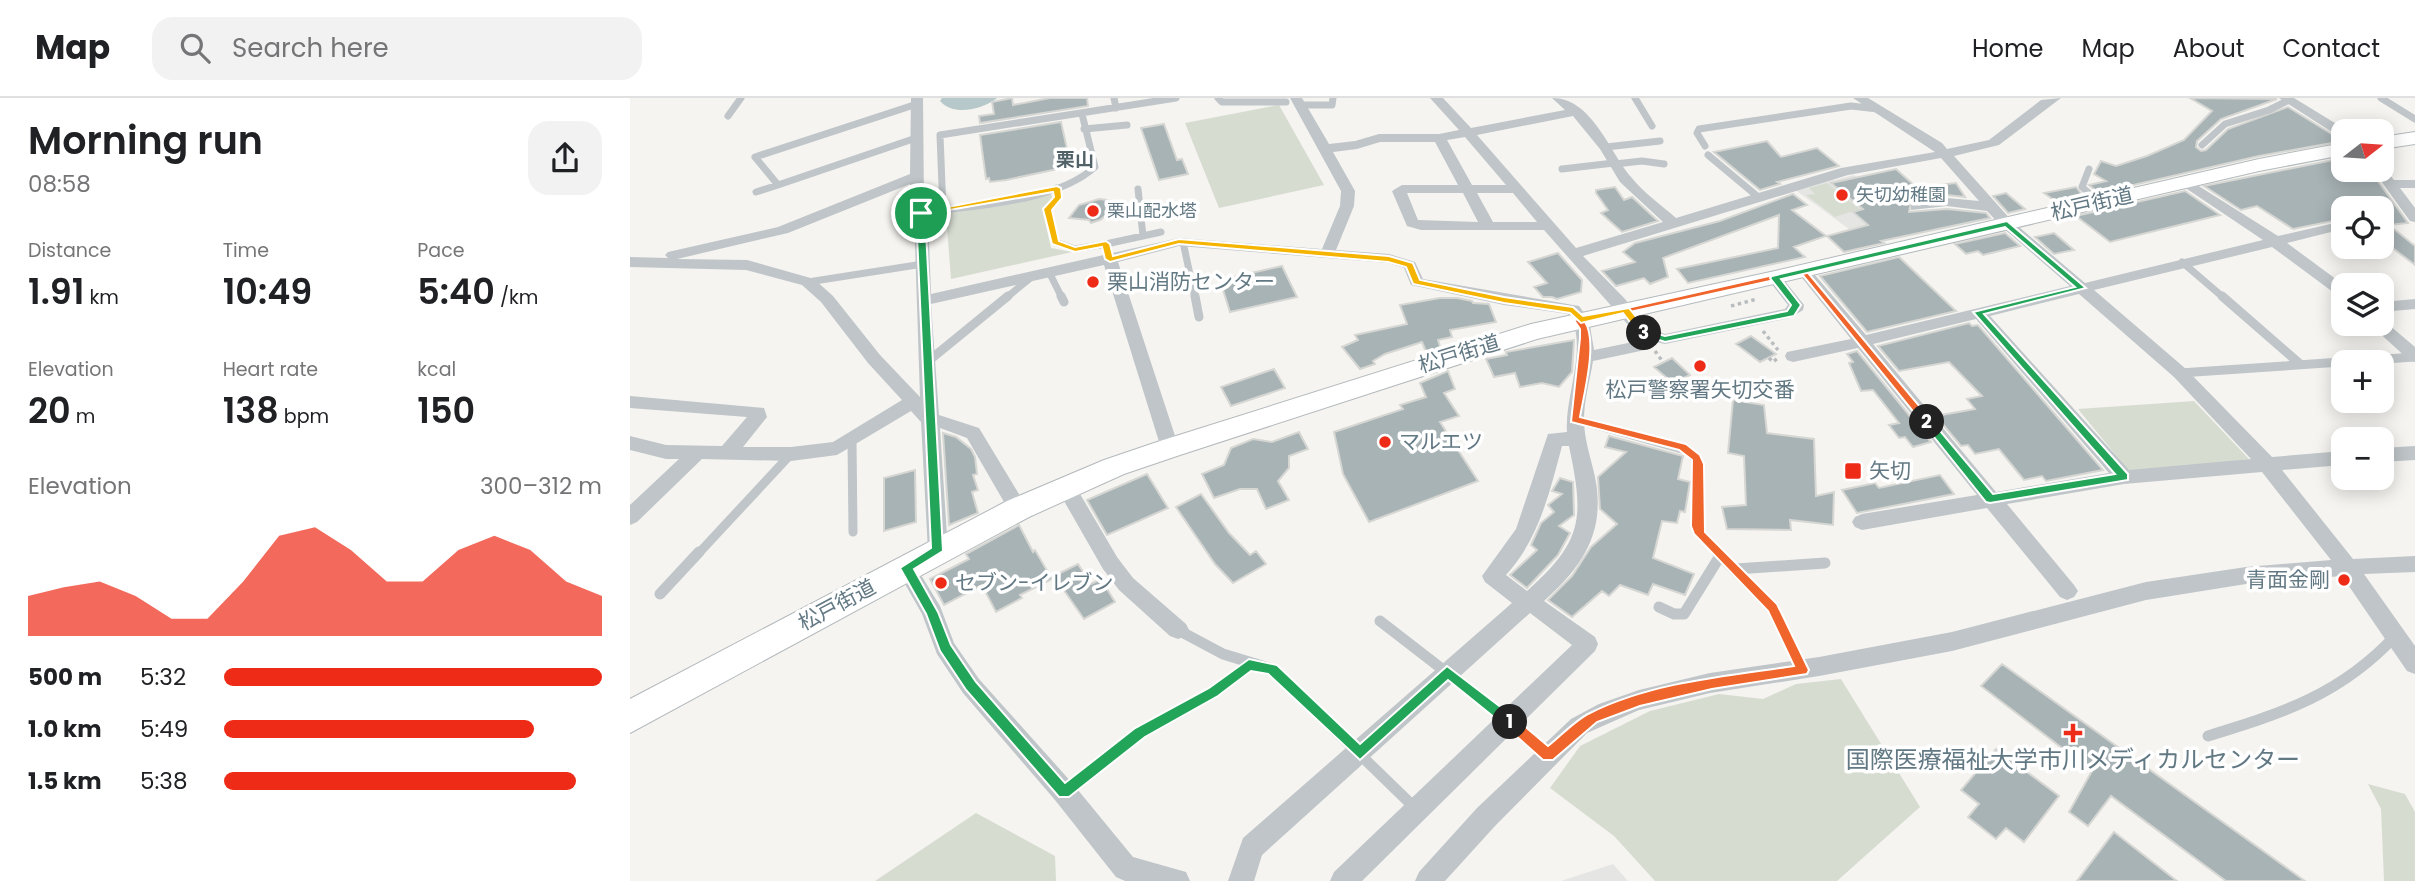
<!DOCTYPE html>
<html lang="en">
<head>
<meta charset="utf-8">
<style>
  :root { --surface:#fff; --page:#f2f2f2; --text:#202124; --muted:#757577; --line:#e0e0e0; --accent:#ee2b17 }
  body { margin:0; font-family:Poppins,"Noto Sans JP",sans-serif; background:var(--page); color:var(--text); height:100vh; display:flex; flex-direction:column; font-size:26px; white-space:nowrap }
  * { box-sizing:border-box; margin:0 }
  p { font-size:23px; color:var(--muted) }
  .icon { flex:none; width:38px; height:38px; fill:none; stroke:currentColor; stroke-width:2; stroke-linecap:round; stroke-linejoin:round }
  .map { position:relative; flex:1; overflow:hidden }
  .sheet { display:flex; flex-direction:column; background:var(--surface); width:630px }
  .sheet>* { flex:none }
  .needle { width:46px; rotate:73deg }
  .buttons { position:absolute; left:1701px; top:21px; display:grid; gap:14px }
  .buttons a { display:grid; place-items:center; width:63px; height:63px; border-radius:14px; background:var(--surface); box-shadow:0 4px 18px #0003; font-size:35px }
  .pin { position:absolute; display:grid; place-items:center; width:60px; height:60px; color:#fff; margin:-30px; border:4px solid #fff; border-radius:50%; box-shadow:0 2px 7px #0007 }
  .km { position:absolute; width:35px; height:35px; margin:-18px; border-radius:50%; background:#222; color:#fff; font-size:19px; line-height:35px; text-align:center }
  .round { display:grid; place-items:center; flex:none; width:74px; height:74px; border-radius:21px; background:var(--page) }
  .summary { display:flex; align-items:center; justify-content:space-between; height:119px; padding:0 28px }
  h1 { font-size:38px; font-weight:600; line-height:52px }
  .stats { display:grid; grid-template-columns:repeat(3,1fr); gap:10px; height:119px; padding:7px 28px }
  .stats div { display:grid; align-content:center }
  .stats b { font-size:35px; font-weight:600 }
  .stats small { font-size:19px; font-weight:400 }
  .stats p { font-size:19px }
  .chart { height:196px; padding:14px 28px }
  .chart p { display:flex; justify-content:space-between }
  .chart svg { width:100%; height:126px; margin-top:7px; fill:var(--accent); opacity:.7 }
  ul { padding:0 28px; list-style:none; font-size:23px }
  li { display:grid; grid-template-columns:112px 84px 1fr; align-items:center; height:52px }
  li i { height:18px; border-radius:9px; background:var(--accent) }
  header { display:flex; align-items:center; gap:42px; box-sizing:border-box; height:98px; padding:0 35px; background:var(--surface); border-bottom:2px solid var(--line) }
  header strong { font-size:33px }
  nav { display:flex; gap:38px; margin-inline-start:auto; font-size:24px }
  .search { width:490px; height:63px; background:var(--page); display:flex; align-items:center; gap:18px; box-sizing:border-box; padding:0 24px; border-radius:21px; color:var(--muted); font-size:26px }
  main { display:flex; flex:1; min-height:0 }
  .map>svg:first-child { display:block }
  .built { fill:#e5e6e4 }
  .green { fill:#d7dcd1 }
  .water { fill:#b7c8ca }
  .building { fill:#a8b3b6; stroke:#d6d6d3; stroke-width:2 }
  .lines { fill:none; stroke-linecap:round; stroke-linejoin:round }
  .primary-casing { stroke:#b3b9bc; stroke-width:2 }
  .path { stroke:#b9bdbf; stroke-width:3.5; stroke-dasharray:3.5 3.5; stroke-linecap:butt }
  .lane-far2 { stroke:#bfc5c8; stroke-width:7 }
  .lane-far1 { stroke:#bfc5c8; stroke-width:9 }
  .lane { stroke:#bfc5c8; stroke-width:11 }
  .street { fill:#bfc5c8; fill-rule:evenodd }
  .primary { fill:#fff; fill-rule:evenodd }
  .split-1 { fill:#22a559; stroke:#fff; stroke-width:2 }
  .split-2 { fill:#f0652b; stroke:#fff; stroke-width:2 }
  .split-3 { fill:#22a559; stroke:#fff; stroke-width:2 }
  .split-4 { fill:#f5b400; stroke:#fff; stroke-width:2 }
  .poi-dot { fill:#ee2b17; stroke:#fff; stroke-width:2.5 }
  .labels { text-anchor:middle; stroke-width:7; stroke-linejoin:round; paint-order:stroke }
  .far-poi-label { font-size:18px; fill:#627984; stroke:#fff; text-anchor:start }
  .far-neighbourhood-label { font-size:19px; font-weight:bold; fill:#506168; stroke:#fff }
  .street-label { font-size:21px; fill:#627984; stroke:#fff }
  .poi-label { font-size:21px; fill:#627984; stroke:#fff; text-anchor:start }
  .near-poi-label { font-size:24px; fill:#627984; stroke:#fff }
</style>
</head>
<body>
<header>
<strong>Map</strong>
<div class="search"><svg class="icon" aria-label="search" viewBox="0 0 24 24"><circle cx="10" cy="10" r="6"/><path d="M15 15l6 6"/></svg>Search here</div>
<nav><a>Home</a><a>Map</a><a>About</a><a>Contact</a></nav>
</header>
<main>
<section class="sheet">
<div class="summary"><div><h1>Morning run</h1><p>08:58</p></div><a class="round"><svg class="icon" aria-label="share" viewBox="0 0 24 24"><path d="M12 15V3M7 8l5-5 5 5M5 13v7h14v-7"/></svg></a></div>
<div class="stats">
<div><p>Distance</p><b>1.91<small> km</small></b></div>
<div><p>Time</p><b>10:49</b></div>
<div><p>Pace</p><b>5:40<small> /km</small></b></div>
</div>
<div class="stats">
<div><p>Elevation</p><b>20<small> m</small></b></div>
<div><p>Heart rate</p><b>138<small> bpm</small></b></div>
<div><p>kcal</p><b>150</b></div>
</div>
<div class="chart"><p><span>Elevation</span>300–312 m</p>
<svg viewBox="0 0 160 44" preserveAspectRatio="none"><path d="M0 44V30L10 27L20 25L30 30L40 38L50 38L60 25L70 9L80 6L90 14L100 25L110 25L120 14L130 9L140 14L150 25L160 30V44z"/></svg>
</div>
<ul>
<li><b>500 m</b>5:32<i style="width:100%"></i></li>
<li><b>1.0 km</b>5:49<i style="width:82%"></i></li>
<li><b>1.5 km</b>5:38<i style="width:93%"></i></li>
</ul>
</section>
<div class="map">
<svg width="1785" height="783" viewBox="0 0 1785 783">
  <rect width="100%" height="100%" fill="#f5f4f0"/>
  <path class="built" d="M1224,77L1272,117L1219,131L1164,91L1201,80L1204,82Z
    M983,766L998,783H931Z"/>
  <path class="green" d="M649,7L694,87L589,110L555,25Z
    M1197,85L1230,111L1205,119L1176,97L1185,96L1179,90Z
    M420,95L423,100L412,110L421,150L442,154L321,181L316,116Z
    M1564,303L1619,361L1502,377L1448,311Z
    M1211,581L1290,709L1207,783H1025L984,738L920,690L950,648L1020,613L1089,596L1133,601L1166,586Z
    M1738,686L1775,696L1785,714V783H1754L1751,711Z
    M346,715L425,758L426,783H245Z"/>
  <path class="water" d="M312,0H367C353,11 324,19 310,3Z"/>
  <path class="building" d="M382,0L383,7L420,0H457L458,8L350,25L349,18L364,16L362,4Z
    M1560,0L1647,1L1591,21L1567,43L1566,49L1571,53L1576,52L1598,31L1658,9L1713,43L1629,58L1469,95L1459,87L1476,83L1464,76L1471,63L1486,68L1517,58L1554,42L1582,13Z
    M431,24L440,64L436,65L437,69L376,82L360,84L359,80L356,81L350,37Z
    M534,26L547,62L552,61L558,76L529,82L511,30Z
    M1137,43L1151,59L1187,50L1209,68L1147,84L1150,86L1130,92L1084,54Z
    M1713,60V72H1740L1778,125L1759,127L1785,148V167L1752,142V110H1713V121L1663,131L1627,108L1611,112L1574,88Z
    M1266,71L1286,89L1326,85L1335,99L1317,97L1281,103L1279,114L1317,111L1356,115L1360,120L1251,143L1254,145L1214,154L1197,138L1238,127L1223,114L1233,111L1201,85Z
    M985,89L994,102L1002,99L1028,123L992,134L971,115L978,112L966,95V92Z
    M1446,89L1454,99L1428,105L1414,95Z
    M1555,93L1590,117L1480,144L1446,118Z
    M1376,95L1395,111L1378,115L1363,98Z
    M1163,96L1177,107L1162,112L1196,138L1164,149L1175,159L1058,185L1047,171L1148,150L1149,117L1033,160L1038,179L1020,186L1014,180L986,188L972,173L1005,164L993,154L1005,145L1090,123Z
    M469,101L493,104L470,122L461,125L459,122L439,120L449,107Z
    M1375,135L1390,148L1353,157L1348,153L1336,156L1325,146Z
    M1424,135L1444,152L1424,156L1405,139Z
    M928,155L952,182L951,194L927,201L922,199H913L904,189L917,185L898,164Z
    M1269,159L1326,213L1237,234L1190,178Z
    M652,168L667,199L600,214L590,182Z
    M810,200H827L842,203L843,205L859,206L866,224L820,232L822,239L808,242L811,252L797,256L792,244L755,256L743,263L745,266L730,271L712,249L728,242L725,237L777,226L770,207Z
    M1339,225L1342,228L1348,227L1473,372L1416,383L1412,378L1394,382L1369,351L1345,356L1338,347L1331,348L1306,318L1345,311L1337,301L1352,298L1319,264L1269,273L1248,248Z
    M1121,238L1135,248L1146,256L1130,264L1106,246Z
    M944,242L942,274L929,289L912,285L890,289L885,275L864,279L856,261L877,257L876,254Z
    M1227,253L1301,344L1283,349L1275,339L1269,340L1259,327L1269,325L1243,292L1231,293L1219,265L1223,264L1217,256Z
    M1042,260L1060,277L1043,285L1024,269Z
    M644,271L655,290L601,308L591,289Z
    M818,273L825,291L814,295L829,318L810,324L848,383L739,424L713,376L704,334L773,311L770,307L796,299L790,285Z
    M1103,302L1134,307L1137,335L1184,341L1186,398L1204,394L1203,427L1160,422L1161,432L1097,431L1092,409L1116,407L1114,358L1098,355Z
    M669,334L678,351L659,358V370L648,383L659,402L636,411L627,391H610L584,400L572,376L594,367L601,350L623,341L642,344Z
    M313,335L326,339L341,351L345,359L347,376L343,377L348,392L342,394L348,415L319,427Z
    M979,338L1053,358L1048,381L1060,384L1055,414L1050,413L1047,425L1032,423L1023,460L1064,476L1055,497L1023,486L1018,497L990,487L979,498L972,493L942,519L918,502L942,478L961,449L987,426L970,411L968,379L996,354L975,349Z
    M285,372L286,424L254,433V380Z
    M517,376L538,410L477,437L457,402Z
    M1310,377L1324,396L1227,415L1212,392L1245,385L1249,390Z
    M930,380L943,384L944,417L929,428L940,435L928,457L897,490L880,477L907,452L901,447L911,425L924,414L918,407L932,396L922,393Z
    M571,396L599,435L620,457L626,453L636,466L603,485L585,466L546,409Z
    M389,427L403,454L405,452L422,481L390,497L392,500L366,514L352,487L314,507L300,481L339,461L336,456Z
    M448,466L461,486L471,481L485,504L454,521L424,478Z
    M1372,566L1675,783H1596L1481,698L1458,728L1439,714L1462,673L1351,588Z
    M1366,651L1429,698L1394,744L1376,730L1366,741L1338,719L1349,706L1331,692Z
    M1484,734L1547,783H1447Z"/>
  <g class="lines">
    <g class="primary-casing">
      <path id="primary" d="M1785,34V46L1752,51V39Z
        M1713,45V57L1629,73L907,241L550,357L494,376L399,419L0,635V601L377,403L474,362L530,343L901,226L1145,173L1629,61Z"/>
    </g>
    <path class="path" d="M1101,208L1127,201
      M1133,233L1148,252
      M1025,253L1033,264
      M1139,260L1143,264L1148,260
      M1138,286L1158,290"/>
    <path class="lane-far2" d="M484,0L486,10
      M588,0L592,4H656
      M1005,0L1022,28
      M1751,0L1785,21
      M670,7H702L703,0
      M98,18L111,0
      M454,31L497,27
      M286,40L148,87L125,59L287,6
      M1572,47L1595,26L1639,12L1659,2
      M1075,48L1067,35L1069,31L1221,8L1248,11
      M976,49L1030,43
      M1078,57L1127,98
      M985,66L1012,63L1034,66
      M932,71L984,65
      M1459,71L1452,89L1469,104
      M427,90L428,100L417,111L425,144L445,151L476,146
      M508,91L513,138
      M126,94L148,87
      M313,113L310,37L546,0
      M291,115C343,107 425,105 465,69L452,16
      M553,144L565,200
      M480,161L476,146L531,134
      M1552,164L1594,200
      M419,174L432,200
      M178,184L293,166
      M376,200L404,177"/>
    <path class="lane-far1" d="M431,198L434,204
      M565,198L569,219
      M1592,198L1670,266
      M296,265L378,198
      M1550,275L1785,259
      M945,321L1059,353L1069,366L1067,428L1070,436L1089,456
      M222,343L223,434
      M68,456L161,356"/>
    <path class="lane" d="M1087,454L1142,510L1172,572
      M1106,471L1195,465
      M30,496L69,454
      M1029,509L1044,516H1054L1090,458
      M750,523L878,622L918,657
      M548,532L593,556L642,571L786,711
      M1578,638C1653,615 1712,596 1766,537
      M436,693L510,634L583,594L619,567"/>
    <path class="street" d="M281,0H293L294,109L298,115L301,196L549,140L692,151L710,108L711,93L660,0H672L699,46L725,43L749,36H809L829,32L800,0H813L841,30L935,12L922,0C962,0 979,53 1001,79C1013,94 1031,107 1046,120L1211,70L1305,54L1223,0H1238L1312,45L1317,51L1359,42L1411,2L1431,0L1369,47L1324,58L1382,123L1455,185L1633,142L1551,87L1549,84L1556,80L1648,138L1713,123V131L1657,145L1714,187L1713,199L1707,197L1642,149L1464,192L1556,271L1642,359L1713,353V367L1652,372L1723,461L1785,458V474L1734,476L1785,548V576L1777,573L1712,478L1616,486L1516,502L1322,553L1189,578L1080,595L1009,612L957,635L865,728L815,783H785L789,774L847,710L941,621L969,606L1009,592L1080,575L1189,559L1322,534L1516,484L1616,469L1701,462L1632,374L1494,386L1377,406L1444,487L1448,493L1444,499L1437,502L1430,499L1357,410L1232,432L1225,429L1222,424L1225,419L1232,416L1347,397L1228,250L1163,264L1157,262L1155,258L1157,254L1221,241L1169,176L1166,173L1169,170H1179L1236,237L1440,188L1372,129L1357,113L1317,108L1281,112V106L1317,100L1349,103L1311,60L1218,77L953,158L995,201L1018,230L1035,236L1155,211L1158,207L1137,180L1145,175L1150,177L1174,207L1173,212L1160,220L1035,246L1022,243L1015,252L963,263C960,282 954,302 954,322C954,341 961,360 965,379C976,434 953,468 914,503L965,539L968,546L965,553L732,783H700L704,774L942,547L900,515L632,757L624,783H598L613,740L882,505L855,484L852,478L886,431L918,336L937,334C934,299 960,245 938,216L874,207L781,187L774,170L758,165L549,148L488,164L549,350L547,355H533L531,350L474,167L301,206L309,317L349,330L398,411L395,416L388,418L381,416L337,340L310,330L318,453L315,459L308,461L301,459L298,453L291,324L281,313L207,357L161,363L72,361L7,424L0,427V407L49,361H36L0,352V338L36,347L92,348L117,319L0,310V298L134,310L137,319L113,349H161L203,344L272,302L238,265L191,204L172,187L116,172L0,169V159L38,160L35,157L38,154L148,129L280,76ZM943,18L970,51L990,84L1033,124L946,150L847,37ZM835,39L876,87H842L817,42ZM750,44H805L828,87H772L762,93L777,128L791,132H914L1008,238L1003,244L964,252L959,222L949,208L793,181L785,164L759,156L706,152L724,108L725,93L703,54L727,51ZM280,86V109L284,115L290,299L250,257L203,198L184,181L117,162L47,161L158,135ZM777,95H833L848,124L788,122ZM847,95H883L907,124H863ZM1449,196L1544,279L1621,361L1499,372L1360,218ZM1346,221L1479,375L1366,394L1243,246ZM932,348H939C954,420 954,442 897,493L876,477C909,441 920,393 932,348Z
      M1649,0H1664L1718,33H1713V39L1708,38Z
      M1752,68L1764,82H1785V90H1770L1785,110V124L1780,123L1743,72H1752Z
      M1785,201V211L1752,214V204Z
      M1752,221L1785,249V264L1779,262L1744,230L1742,226H1752Z
      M1785,348V362L1752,364V350Z
      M436,382L443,384L487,459L503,480L556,526L559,532L556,538L548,541L540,538L489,492L473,471L426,389L429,384Z
      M276,462L283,464L310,508L324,545L349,581L443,686L503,759L556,774L560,783H495L486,779L425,702L333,595L307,556L292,516L266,470L269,464Z"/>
    <use href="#primary" class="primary"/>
  </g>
  <path class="split-1" d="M291,112L295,115L313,453L284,471L308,514L321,547L346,584L435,685L505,630L579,590L619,561L647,567L730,646L817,568L885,620V628H875L818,582L730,662L638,576L621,573L588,598L515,639L439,699H429L336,592L310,553L296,516L270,470L301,450L286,115Z"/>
  <path class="split-2" d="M1174,170L1301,322V327H1294L1172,176L955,224C968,243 954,296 950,319L1056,346L1070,357L1074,366L1075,434L1147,506L1179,572L1177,576L1082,591L1010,608L967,624L923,662H913L875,628V620H885L918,648C931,638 945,622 960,615C1022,584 1096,578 1164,568L1138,513L1064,436L1061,428L1062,362L1049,352L941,324L950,240V231L944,222Z"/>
  <path class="split-3" d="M1377,123L1456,190L1354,216L1498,376V382L1360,405L1356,404L1292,324L1301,322L1363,396L1485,376L1343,214L1445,189L1375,129L1151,181L1171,207L1164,218L1035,244L1009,235L1014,232L1035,238L1157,213L1161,207L1140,180L1142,178Z"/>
  <path class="split-4" d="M427,88L431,90L432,100L422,112L429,143L445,149L476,143L480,146L483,158L549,141L759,158L783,165L790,182L874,199L943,209L953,218L999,210L1019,235L1010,237L993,215L951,225L940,215L874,205L783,186L776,169L758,164L549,146L480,164L475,161L472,149L445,154L422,146L413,111L424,99L423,94L291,117L286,115Z"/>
  <g class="poi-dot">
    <circle cx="1212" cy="97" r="7"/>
    <circle cx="463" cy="113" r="7"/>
    <circle cx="463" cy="184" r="7"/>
    <circle cx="1070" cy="268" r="7"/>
    <circle cx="755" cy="344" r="7"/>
    <rect x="1214" y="364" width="18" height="18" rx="3.5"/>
    <circle cx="1714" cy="482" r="7"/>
    <circle cx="311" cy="485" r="7"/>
    <path d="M1439.5 624.5h7v7h7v7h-7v7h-7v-7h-7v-7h7z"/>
  </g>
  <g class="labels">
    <g class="far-poi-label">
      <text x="1226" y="103">矢切幼稚園</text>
      <text x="477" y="119">栗山配水塔</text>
    </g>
    <g class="far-neighbourhood-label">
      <text x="445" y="68">栗山</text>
    </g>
    <g class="street-label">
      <text transform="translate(1462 106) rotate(-13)" y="7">松戸街道</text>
      <text transform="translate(829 256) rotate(-17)" y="7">松戸街道</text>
      <text transform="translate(207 507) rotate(-28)" y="7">松戸街道</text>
    </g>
    <g class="poi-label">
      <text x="477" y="191">栗山消防センター</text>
      <text x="1070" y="299" text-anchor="middle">松戸警察署矢切交番</text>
      <text x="769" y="351">マルエツ</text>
      <text x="1239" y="380">矢切</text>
      <text x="1700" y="489" text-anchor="end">青面金剛</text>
      <text x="325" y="492">セブン-イレブン</text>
    </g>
    <g class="near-poi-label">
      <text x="1443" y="670">国際医療福祉大学市川メディカルセンター</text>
    </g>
  </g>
</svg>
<div class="buttons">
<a><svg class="needle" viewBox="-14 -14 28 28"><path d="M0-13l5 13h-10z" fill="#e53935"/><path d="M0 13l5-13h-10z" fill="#757577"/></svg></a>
<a><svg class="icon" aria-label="locate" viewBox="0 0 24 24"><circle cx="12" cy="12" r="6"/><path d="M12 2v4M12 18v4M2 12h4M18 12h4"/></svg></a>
<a><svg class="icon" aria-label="layers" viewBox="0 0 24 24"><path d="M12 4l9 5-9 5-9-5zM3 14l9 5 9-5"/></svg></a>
<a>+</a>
<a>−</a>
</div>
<div class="pin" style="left:291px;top:115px;background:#1e9e55"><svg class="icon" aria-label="arrive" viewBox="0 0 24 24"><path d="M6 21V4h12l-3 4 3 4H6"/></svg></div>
<b class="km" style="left:880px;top:624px">1</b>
<b class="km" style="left:1297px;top:324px">2</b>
<b class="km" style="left:1014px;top:235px">3</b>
</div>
</main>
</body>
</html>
